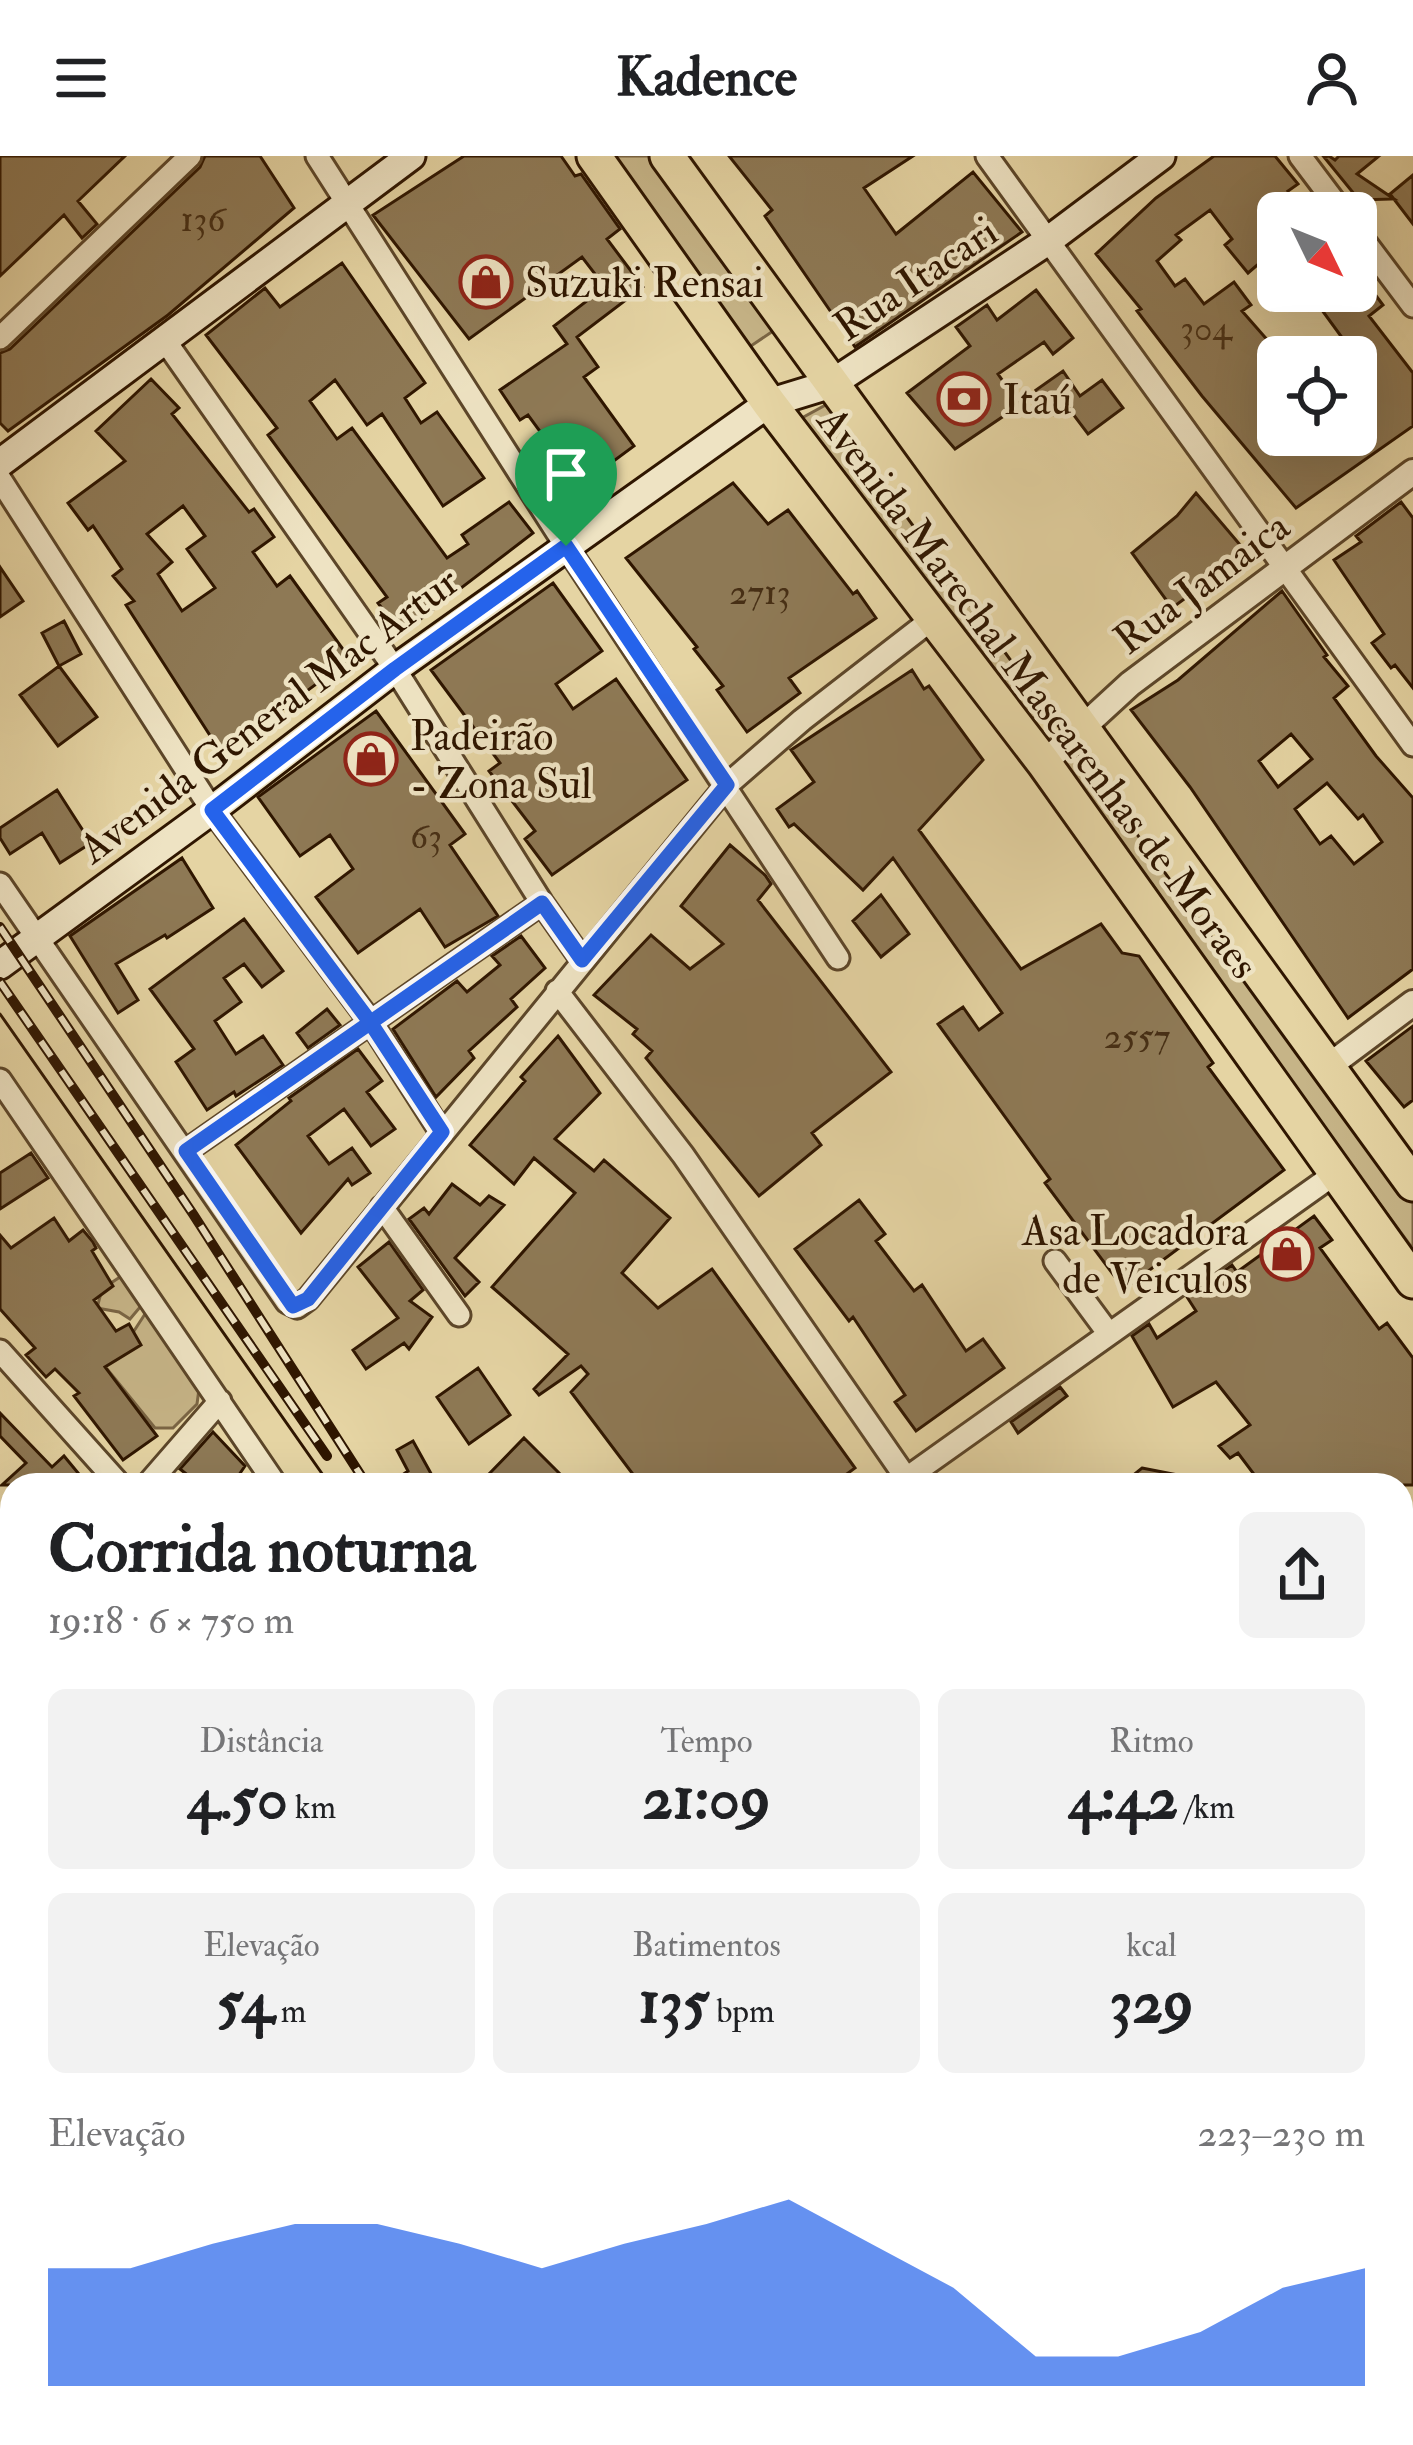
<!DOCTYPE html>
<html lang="pt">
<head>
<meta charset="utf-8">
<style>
  :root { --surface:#fff; --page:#f2f2f2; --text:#202124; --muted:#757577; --accent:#2563eb }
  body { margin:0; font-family:"IM FELL Double Pica",serif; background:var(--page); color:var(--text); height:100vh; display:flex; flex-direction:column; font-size:45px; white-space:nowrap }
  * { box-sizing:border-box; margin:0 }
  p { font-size:39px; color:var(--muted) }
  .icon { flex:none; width:66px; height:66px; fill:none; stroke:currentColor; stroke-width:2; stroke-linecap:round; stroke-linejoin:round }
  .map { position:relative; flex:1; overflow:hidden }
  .drawer { position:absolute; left:0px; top:1317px; width:1413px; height:972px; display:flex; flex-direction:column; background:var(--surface); border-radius:36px 36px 0 0; box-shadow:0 12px 48px #0002 }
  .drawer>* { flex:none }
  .needle { width:78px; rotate:133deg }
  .fabs { position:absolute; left:1257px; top:36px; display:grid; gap:24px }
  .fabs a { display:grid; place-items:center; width:120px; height:120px; border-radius:18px; background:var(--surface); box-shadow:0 12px 48px #0002; font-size:60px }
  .pin { position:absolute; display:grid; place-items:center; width:102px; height:102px; color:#fff; margin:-123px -51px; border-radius:50% 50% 50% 0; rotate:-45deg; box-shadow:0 0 12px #0007 }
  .pin .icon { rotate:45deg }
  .round { display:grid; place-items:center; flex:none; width:126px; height:126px; border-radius:18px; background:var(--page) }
  .summary { display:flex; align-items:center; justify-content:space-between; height:204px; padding:0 48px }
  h1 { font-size:66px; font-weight:700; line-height:90px }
  .stats { display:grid; grid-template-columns:repeat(3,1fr); gap:18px; height:204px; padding:12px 48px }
  .stats div { display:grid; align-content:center; border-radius:18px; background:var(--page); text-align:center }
  .stats b { font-size:60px; font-weight:700 }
  .stats small { font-size:33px; font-weight:400 }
  .stats p { font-size:33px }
  .chart { height:336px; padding:24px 48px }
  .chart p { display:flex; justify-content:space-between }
  .chart svg { width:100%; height:216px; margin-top:12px; fill:var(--accent); opacity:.7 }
  header { display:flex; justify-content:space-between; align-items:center; height:156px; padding:0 48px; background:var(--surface); font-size:54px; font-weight:700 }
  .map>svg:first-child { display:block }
  .green { fill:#c6b487; stroke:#7a6544; stroke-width:3 }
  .building { fill:#8e7955; stroke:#2f1600; stroke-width:3; fill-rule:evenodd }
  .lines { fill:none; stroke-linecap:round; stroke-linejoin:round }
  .minor-casing { stroke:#5c4629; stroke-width:27 }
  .tertiary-casing { stroke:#5c4629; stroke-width:30 }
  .secondary-casing { stroke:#2f1600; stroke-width:33 }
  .trunk-casing { stroke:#2f1600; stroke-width:39 }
  .minor { stroke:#eee3c3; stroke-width:21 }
  .tertiary { stroke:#eee3c3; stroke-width:24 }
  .secondary { stroke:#eee3c3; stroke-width:27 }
  .trunk { stroke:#e5d4a3; stroke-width:33 }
  .tram { stroke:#2f1600; stroke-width:3 }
  .rail-casing { stroke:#2f1600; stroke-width:10 }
  .rail { stroke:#eee3c3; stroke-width:6; stroke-dasharray:18; stroke-linecap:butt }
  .route-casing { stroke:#fff; stroke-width:24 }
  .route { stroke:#2563eb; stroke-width:15 }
  .labels { text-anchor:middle; stroke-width:9; stroke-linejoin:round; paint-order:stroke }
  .number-label { font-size:36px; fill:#472f15 }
  .street-label { font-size:42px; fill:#2f1600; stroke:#eee3c3 }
  .poi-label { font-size:42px; fill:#2f1600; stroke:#eee3c3; text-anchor:start }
</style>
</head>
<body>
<header><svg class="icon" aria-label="menu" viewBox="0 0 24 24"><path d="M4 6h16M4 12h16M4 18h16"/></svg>Kadence<svg class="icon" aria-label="person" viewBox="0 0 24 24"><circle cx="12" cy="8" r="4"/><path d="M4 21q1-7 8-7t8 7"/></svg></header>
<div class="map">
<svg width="1413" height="2289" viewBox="0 0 1413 2289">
  <rect width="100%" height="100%" fill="#e5d4a3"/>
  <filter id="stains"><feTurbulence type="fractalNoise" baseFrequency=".00167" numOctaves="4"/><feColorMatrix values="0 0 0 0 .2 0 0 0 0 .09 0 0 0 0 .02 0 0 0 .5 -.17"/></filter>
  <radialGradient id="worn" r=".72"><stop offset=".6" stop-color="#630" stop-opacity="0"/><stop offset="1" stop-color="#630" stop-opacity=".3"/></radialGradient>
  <path class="green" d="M613,0H657L776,173L745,194Z
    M833,245L1049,553L1025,566L800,263Z
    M1081,584L1413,1042V1093L1240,859L1152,728L1085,654L1059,601Z
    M120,1121L133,1128L141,1150L130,1163L119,1156L97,1152L102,1133Z
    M145,1158L156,1159L199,1233L197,1248L173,1272H155L103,1208L121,1195Z
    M0,1430L12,1465V1518L6,1526L5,1563L12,1576L5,1618L12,1643V1677L0,1788Z
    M0,1983L12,1997L8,2082L0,2085Z"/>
  <path class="building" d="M0,0H125L78,45L97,68L82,82L64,59L0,120Z
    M205,0H260L294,52L168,159L8,275L0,267V197L10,193L200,11Z
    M464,0H561L575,20L581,18L620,73L607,83L643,131L577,181L598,211L584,221L634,290L580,330L528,259L520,264L500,234L567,188L554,170L605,131L582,101L469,183L373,59Z
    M729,0H913L864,32L896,78L973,16L1022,76L855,191L765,60L772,54Z
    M1214,0H1275L1298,28L1288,35L1306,57H1278V121L1263,104L1248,117L1225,89L1232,83L1210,54L1176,79L1181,84L1157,105L1175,130L1185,123L1204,148L1234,126L1251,149L1242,155L1278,196V279H1356V201H1328L1346,187L1308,135H1356V113L1383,149L1369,160L1413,217V270L1296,352L1202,240L1137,155L1141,153L1096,98L1156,42Z
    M1329,0L1335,4L1339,0H1379L1357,18L1394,43L1359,44L1324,1Z
    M1413,19V68L1390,38Z
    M342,107L425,227L405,242L421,267L437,256L484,322L443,350L382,258L367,269L335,224L310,245L337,283L352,272L447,402L468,388L462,379L509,346L533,377L401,478L378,447L387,441L268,279L277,272L206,179L265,132L280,151Z
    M1036,134L1073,182L1053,198L1044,186L998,218L1020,249L955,293L907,237L970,190L956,171L987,149L997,164Z
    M1063,215L1080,240L1102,224L1123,252L1088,278L1067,250L1054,259L1036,234Z
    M151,223L179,252L172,258L249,356L254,353L274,381L253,396L277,430L290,420L350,503L222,598L126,449L134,445L113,420L122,413L93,370L88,374L68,347L125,305L96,275ZM183,350L205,380L187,393L215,432L182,455L158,418L172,406L147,378Z
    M733,327L768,368L788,354L853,438L857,435L876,462L789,522L800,537L747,576L717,534L723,530L694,493L697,491L626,402Z
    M1196,337L1247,397L1172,452L1132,397L1177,360Z
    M1401,346L1413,362V532L1395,509L1391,512L1372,487L1384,478L1334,404L1361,386L1356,380Z
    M0,411L23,445L0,461Z
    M553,427L602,495L556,528L573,553L616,523L687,624L552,719L525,683L535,675L489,615L500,607L431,514Z
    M1282,435L1327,499L1324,501L1348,530L1334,542L1376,600L1413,642V813L1348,862L1190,631L1131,554L1178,524ZM1291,578L1312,603L1278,631L1259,605ZM1327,627L1358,663L1363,659L1382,686L1354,708L1331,680L1320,688L1295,653Z
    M64,465L81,498L59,510L42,477Z
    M59,510L97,561L58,590L20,539Z
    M912,514L924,533L929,530L983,604L919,674L1021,813L1101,768L1122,797L1139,800L1213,907L1208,911L1284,1014L1124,1133L1045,1027L1050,1023L938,868L963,851L979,874L1002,857L893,702L863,734L794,668L789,671L777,653L814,626L791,594Z
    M376,555L465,678L450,689L498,760L445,791L420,753L358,797L316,741L353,713L330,679L300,700L258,641Z
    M57,634L91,687L60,707L42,677L10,698L0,682V672Z
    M730,689L765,719L771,728L758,744L891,916L812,977L821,989L759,1040L646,902L652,895L633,878L637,873L594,839L651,779L690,813L723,788L681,750Z
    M182,702L213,752L167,782L165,779L116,808L138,844L118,857L70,780Z
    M881,739L909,778L881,801L853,765Z
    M244,763L283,815L262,831L244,808L224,822L241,846L215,865L236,898L263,880L283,909L236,940L234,936L207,954L176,906L194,893L150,833Z
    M521,780L545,812L511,843L517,851L469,895L474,902L436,941L393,873L457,825L467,836L500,809L492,800Z
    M327,853L340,869L308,892L297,877Z
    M1413,870V944L1404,951L1366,905Z
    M558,880L600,937L555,983L594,1015L604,1004L670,1062L622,1117L658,1152L712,1113L855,1312L832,1329H641L571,1236L588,1218L581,1210L539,1239L534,1233L568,1198L492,1131L575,1037L534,1002L514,1028L470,989L525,925L521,921Z
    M358,893L382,925L367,936L395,973L371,990L344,953L308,980L329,1008L352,992L370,1017L352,1029L348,1023L301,1077L236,989L291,945L289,942Z
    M31,997L48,1022L0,1053V1017Z
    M452,1028L480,1049L489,1040L504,1049L455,1102L479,1126L465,1140L409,1063L424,1052L429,1058Z
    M859,1044L885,1078L876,1085L914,1135L922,1129L966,1195L983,1183L1004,1212L916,1275L895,1246L905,1239L853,1161L849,1165L795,1093Z
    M1314,1060L1332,1084L1320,1092L1379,1173L1387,1167L1413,1202V1329H1262L1238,1297L1230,1302L1219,1290L1250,1269L1216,1226L1173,1251L1132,1180L1149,1168L1157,1182L1196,1155L1187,1141L1232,1109L1237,1116Z
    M54,1062L69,1085L83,1074L93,1086L96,1092L92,1095L113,1130L94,1144L116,1175L129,1168L141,1189L105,1211L157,1280L123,1304L74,1240L79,1237L55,1213L46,1221L26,1199L35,1192L0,1153V1079L11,1092Z
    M389,1086L423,1134L410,1145L432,1161L409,1193L404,1187L366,1213L353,1194L398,1162L358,1111Z
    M478,1212L510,1259L469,1288L437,1241Z
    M1060,1231L1067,1240L1018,1277L1011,1266Z
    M0,1257L52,1311L64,1300L88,1329H2L26,1307L0,1280Z
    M213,1276L245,1310L232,1329H183L190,1321L180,1313Z
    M524,1282L571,1329H500L489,1318Z
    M413,1285L434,1323L423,1329H388L408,1315L397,1294Z
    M1142,1312L1188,1321L1187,1329H1121Z"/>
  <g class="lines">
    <g class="minor-casing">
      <path id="minor" d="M317,0L566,390L838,802
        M987,0L1413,589
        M1300,0L1343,57
        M1356,74L1413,150
        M0,182L190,0
        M166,186L395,513L542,747L582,804
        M0,323L212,654L370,865L441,976
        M0,728L287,1146L297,1151L308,1143L727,629L802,564L931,464
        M557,835L683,999L911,1329
        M0,924L276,1329
        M186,995L542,747
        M382,1051L459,1159
        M1055,1105L1109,1178
        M0,1195L120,1329
        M147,1329L220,1245
        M897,1329L1336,1017
        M0,1420L12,1431
        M1401,1453L1413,1444
        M1401,1627L1413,1619
        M1401,1857L1413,1874
        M1401,1972L1413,1963
        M1401,1987L1413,2003
        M0,2258L12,2267
        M25,2277L40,2289
        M286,2277L288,2289
        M464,2277L472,2289
        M567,2277L574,2289
        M687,2277L695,2289
        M914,2277L923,2289
        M181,2289L199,2277
        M403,2289L422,2277"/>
    </g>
    <g class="tertiary-casing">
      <path id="tertiary" d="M1044,607L1130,528L1413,316
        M1329,910L1413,847"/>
    </g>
    <g class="secondary-casing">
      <path id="secondary" d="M0,307L411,0
        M0,809L212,654L395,513L769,247L831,228L1049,84L1161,0"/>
    </g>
    <g class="trunk-casing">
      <path id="trunk" d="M594,0L769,247L1044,607L1413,1125
        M667,0L1413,1028"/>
    </g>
    <use href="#minor" class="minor"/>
    <use href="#tertiary" class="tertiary"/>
    <use href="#secondary" class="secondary"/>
    <use href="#trunk" class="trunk"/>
    <path class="tram" d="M0,858L330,1329
      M973,2277L981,2289"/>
    <g class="rail-casing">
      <path id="rail" d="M0,771L193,1058L367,1329
        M0,826L327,1300
        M993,2277L1001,2289"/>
    </g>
    <use href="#rail" class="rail"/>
  </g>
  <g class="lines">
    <g class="route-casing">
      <path id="route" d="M566,390L395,513L212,654L370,866L442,976L308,1143L293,1150L186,995L542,747L582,804L727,629L566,390"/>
    </g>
    <use href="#route" class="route"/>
  </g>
  <defs>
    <g id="shop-ring" transform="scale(2.7)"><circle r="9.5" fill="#eee3c3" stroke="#8f2418" stroke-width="1.5"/><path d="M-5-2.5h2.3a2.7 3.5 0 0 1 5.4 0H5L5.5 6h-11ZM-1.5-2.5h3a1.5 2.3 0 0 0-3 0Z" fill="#8f2418"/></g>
    <g id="bank-ring" transform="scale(2.7)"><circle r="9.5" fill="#eee3c3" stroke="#8f2418" stroke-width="1.5"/><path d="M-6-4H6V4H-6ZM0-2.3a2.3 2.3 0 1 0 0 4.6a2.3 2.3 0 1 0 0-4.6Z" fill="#8f2418"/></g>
  </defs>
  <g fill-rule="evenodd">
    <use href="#shop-ring" x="486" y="126"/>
    <use href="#bank-ring" x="964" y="243"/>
    <use href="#shop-ring" x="371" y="603"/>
    <use href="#shop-ring" x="1287" y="1098"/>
  </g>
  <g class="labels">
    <g class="number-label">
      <text x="203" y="75">136</text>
      <text x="1206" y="184">304</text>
      <text x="760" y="448">2713</text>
      <text x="426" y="692">63</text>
      <text x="1137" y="892">2557</text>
    </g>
    <g class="street-label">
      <text transform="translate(915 122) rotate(-34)" y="15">Rua Itacari</text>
      <text transform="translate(1201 426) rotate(-37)" y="15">Rua Jamaica</text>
      <text transform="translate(1039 536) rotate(53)" y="15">Avenida Marechal Mascarenhas de Moraes</text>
      <text transform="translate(268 558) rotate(-37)" y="15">Avenida General Mac Artur</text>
    </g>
    <g class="poi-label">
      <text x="525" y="141">Suzuki Rensai</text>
      <text x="1003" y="258">Itaú</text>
      <text x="410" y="594">Padeirão<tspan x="410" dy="48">- Zona Sul</tspan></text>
      <text x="1248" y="1089" text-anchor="end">Asa Locadora<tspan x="1248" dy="48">de Veiculos</tspan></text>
    </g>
  </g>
  <rect width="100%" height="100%" filter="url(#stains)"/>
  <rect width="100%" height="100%" fill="url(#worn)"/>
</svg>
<div class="fabs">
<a><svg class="needle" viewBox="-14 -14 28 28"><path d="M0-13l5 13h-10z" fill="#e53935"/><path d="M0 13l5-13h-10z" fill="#757577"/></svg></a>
<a><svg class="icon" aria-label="locate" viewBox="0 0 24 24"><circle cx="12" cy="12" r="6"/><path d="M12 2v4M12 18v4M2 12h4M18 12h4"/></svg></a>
</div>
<div class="pin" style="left:566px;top:390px;background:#1e9e55"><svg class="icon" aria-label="arrive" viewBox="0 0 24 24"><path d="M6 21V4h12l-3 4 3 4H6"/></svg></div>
<section class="drawer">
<div class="summary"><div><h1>Corrida noturna</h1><p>19:18 · 6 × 750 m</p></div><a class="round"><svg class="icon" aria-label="share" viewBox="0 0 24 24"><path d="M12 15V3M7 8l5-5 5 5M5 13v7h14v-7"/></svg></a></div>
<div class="stats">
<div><p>Distância</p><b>4.50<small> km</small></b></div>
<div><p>Tempo</p><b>21:09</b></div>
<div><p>Ritmo</p><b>4:42<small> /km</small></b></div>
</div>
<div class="stats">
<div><p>Elevação</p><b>54<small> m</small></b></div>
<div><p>Batimentos</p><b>135<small> bpm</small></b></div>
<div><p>kcal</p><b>329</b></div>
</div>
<div class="chart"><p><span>Elevação</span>223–230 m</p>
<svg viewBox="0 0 160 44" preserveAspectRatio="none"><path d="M0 44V20L10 20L20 15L30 11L40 11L50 15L60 20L70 15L80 11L90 6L100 15L110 24L120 38L130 38L140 33L150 24L160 20V44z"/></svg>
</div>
</section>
</div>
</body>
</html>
